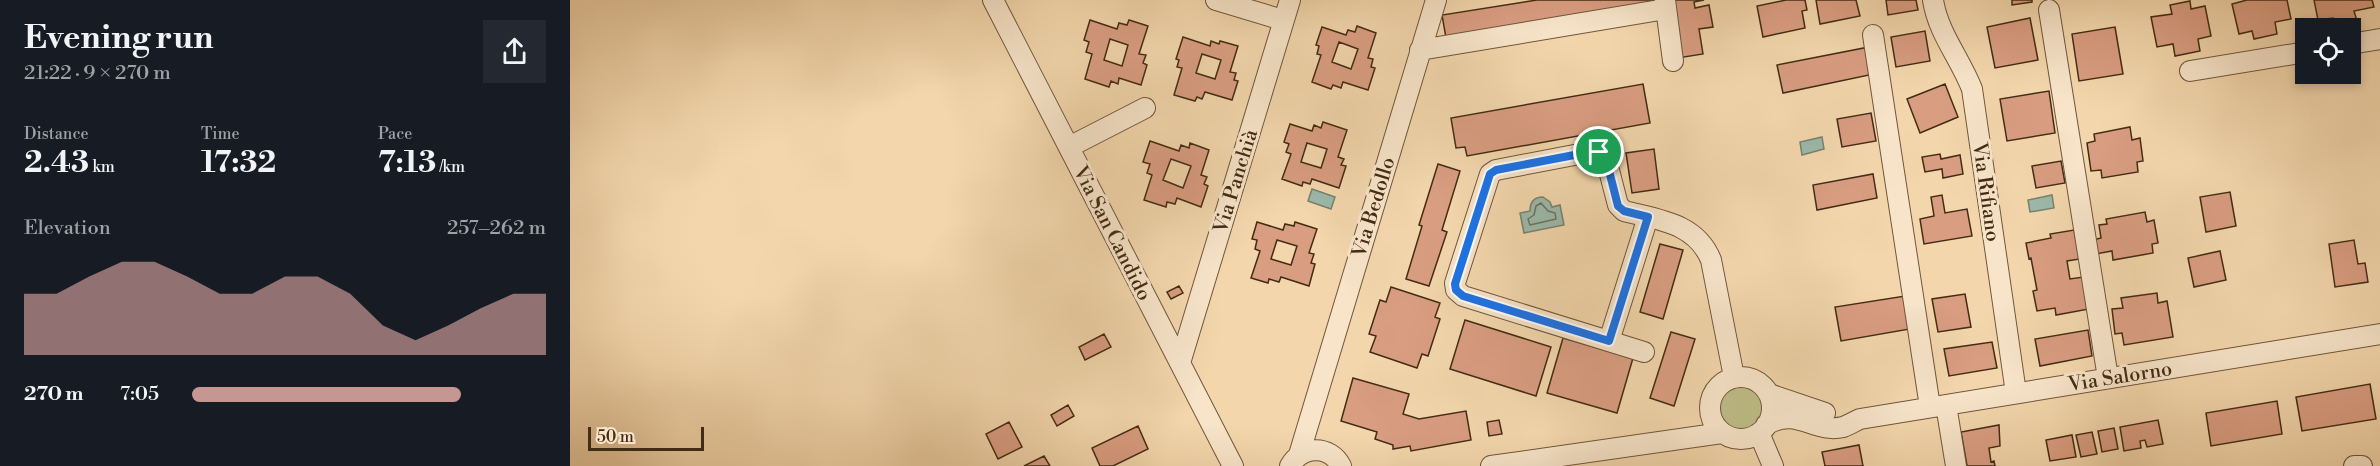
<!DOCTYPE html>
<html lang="en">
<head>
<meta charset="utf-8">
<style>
  :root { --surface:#171b24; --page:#242831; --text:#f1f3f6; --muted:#9ea1a6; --accent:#c59692 }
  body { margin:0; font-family:"Libre Bodoni",serif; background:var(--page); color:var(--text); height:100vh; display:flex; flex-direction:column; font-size:22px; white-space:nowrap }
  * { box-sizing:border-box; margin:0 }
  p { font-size:20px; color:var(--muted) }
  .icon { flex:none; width:33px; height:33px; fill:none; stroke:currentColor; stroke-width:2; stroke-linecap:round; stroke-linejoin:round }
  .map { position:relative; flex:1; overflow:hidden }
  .details { display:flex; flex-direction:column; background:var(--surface); width:570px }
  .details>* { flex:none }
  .controls { position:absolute; left:1725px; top:18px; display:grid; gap:12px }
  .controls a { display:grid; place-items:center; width:66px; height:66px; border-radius:0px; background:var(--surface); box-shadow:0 3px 9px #0003; font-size:30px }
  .scale { position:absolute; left:18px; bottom:15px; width:116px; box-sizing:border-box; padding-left:6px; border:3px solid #432c14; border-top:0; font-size:16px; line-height:21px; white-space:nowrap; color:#432c14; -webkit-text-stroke:4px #f7e4c9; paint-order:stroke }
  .pin { position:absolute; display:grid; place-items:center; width:51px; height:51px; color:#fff; margin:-26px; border:3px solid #fff; border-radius:50%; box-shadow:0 2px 6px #0007 }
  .round { display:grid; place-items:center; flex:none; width:63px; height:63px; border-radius:0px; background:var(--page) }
  .head { display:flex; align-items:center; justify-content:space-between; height:102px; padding:0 24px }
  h1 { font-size:33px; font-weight:700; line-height:45px }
  .figures { display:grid; grid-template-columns:repeat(3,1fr); gap:9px; height:102px; padding:6px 24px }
  .figures div { display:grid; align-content:center }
  .figures b { font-size:30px; font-weight:700 }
  .figures small { font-size:16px; font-weight:400 }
  .figures p { font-size:16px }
  .chart { height:168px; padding:12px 24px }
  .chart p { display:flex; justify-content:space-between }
  .chart svg { width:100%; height:108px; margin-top:6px; fill:var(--accent); opacity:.7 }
  ul { padding:0 24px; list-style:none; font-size:20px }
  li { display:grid; grid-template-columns:96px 72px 1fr; align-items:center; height:45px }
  li i { height:15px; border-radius:8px; background:var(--accent) }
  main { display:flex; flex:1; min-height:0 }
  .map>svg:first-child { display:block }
  .green { fill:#bebd87; stroke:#80744e; stroke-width:1.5 }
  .water { fill:#9bb9aa; stroke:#78816e; stroke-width:1.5 }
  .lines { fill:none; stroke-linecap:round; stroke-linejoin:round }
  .shore { stroke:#6f725f; stroke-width:1.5 }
  .building { fill:#d99d81; stroke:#432c14; stroke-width:1.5; fill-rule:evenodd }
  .minor-casing { stroke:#6f563a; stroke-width:22 }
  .minor { stroke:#f7e4c9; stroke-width:20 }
  .route-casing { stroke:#fff; stroke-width:12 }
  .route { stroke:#1a73e8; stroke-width:8 }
  .labels { text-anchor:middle; stroke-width:6; stroke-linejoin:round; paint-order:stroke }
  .street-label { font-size:20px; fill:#432c14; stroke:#f7e4c9 }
</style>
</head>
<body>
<main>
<section class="details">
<div class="head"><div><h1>Evening run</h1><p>21:22 · 9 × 270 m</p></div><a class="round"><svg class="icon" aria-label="share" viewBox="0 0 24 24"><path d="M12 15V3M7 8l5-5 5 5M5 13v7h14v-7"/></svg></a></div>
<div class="figures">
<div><p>Distance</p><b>2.43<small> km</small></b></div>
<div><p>Time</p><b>17:32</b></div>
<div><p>Pace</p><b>7:13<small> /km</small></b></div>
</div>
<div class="chart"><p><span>Elevation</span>257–262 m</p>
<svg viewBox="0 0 160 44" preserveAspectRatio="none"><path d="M0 44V19L10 19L20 12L30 6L40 6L50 12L60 19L70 19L80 12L90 12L100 19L110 32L120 38L130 32L140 25L150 19L160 19V44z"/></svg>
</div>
<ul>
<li><b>270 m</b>7:05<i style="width:76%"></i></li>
</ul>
</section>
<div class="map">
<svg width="1810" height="466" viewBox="0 0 1810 466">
  <rect width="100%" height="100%" fill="#f3d6ac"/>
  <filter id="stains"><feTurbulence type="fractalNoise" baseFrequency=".00333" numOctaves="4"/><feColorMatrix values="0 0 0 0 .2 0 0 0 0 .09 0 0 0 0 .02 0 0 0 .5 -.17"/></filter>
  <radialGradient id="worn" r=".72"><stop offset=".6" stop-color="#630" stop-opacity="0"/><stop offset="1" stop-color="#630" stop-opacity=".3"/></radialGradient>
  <path class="green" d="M1149 408a22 22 0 1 1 44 0a22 22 0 1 1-44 0Z"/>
  <path class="water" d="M1252,137L1254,149L1232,155L1230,142Z
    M742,189L765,197L761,209L738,201Z
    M1482,195L1484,208L1460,212L1458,200Z
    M973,197L980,202L982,207L990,205L994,225L954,233L950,213L960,211C960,202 964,197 973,197Z"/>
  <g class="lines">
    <path class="shore" d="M971,203L978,211L985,213L986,219L960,225L958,219L964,215L966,206Z"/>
  </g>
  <path class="building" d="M967,0H1084V5L876,38L872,15Z
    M1099,0H1134L1124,2L1125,8L1139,5L1143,27L1129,29L1133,54L1108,58Z
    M1216,0H1235L1237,10L1232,11L1235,28L1193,37L1187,6Z
    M1246,0H1286L1290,16L1250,24Z
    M1316,0H1346L1348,10L1318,15Z
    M1442,0H1462V2L1442,5Z
    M1677,0H1717L1721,19L1705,22L1707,34L1684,39L1682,31L1669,34L1662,4Z
    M1744,0H1802L1804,7L1784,11L1787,21L1764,26L1763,18L1748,20Z
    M1620,1L1621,9L1635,6L1641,36L1628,39L1630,51L1605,56L1603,44L1587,47L1581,17L1602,14L1600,5Z
    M1460,18L1468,60L1425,68L1417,27Z
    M520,20L547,29L549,23L557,25L559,20L578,26L569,54L576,55L573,63L577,65L571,85L549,78L548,84L541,81L539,87L515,79L522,54L516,52L519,42L514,40ZM540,39L558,45L552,66L534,60Z
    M787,26L806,33L798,58L803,59L801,67L805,68L798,90L773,82L771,88L763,85L761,89L742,82L751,55L747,54L749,46L746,45L752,27L776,35L778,30L785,32ZM769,42L788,49L781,69L762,62Z
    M1545,27L1553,74L1509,81L1502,34Z
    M1355,31L1360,61L1326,67L1321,37Z
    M613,37L640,46L641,41L649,44L650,41L668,46L660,72L666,73L664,80L668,81L662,100L635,92L632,99L627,97L625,101L604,95L612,68L607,67L609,60L606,59ZM632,54L651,60L645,79L626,73Z
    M1299,47L1304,74L1213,93L1207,65Z
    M1073,84L1080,123L897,156L895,147L886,148L881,118Z
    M1375,84L1388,117L1350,133L1337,99Z
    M1479,91L1485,133L1437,141L1430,99Z
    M1301,113L1306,141L1272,147L1267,119Z
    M753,122L777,130L768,157L774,159L771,165L776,166L769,188L742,179L740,184L733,182L732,186L712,179L721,154L716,152L719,144L714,142L720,124L742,131L744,125L751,128ZM737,143L757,149L751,168L731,162Z
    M1560,127L1562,140L1570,138L1573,161L1567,162L1568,172L1532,178L1531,170L1521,171L1517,143L1525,141L1524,134Z
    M580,141L609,151L611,145L619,148L620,143L639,150L631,175L637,177L634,184L638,186L631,207L607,198L605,204L597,202L596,207L574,200L582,175L577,173L580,164L573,162ZM601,159L621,166L613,188L593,180Z
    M1084,149L1089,189L1062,193L1056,153Z
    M1370,154L1371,159L1390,155L1393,174L1373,178L1372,169L1355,172L1352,157Z
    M1491,161L1495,183L1466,188L1462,166Z
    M868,164L890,171L872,230L877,232L859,286L836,279L852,226L849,225Z
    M1303,174L1307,198L1247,210L1243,185Z
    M1660,192L1666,226L1636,232L1630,197Z
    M1372,195L1375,213L1397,209L1402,236L1354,244L1350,219L1364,216L1361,197Z
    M1575,212L1577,222L1584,220L1588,243L1582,244L1583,253L1543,260L1542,251L1526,254L1523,240L1531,238L1529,225L1537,224L1536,219Z
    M687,222L713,230L715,224L724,226L725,222L747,229L739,253L744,254L741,263L745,264L739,286L711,277L709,282L699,279L698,283L681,278L690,251L685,249L687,240L682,239ZM707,240L727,246L721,265L701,259Z
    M1504,230L1510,259L1497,261L1500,279L1513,277L1519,309L1486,315L1485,308L1467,311L1463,291L1467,290L1461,258L1459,259L1456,243L1481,238L1480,234Z
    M1784,240L1788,264L1795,263L1798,282L1765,287L1759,244Z
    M1090,244L1113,250L1093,319L1070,312Z
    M1650,251L1656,280L1624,287L1618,258Z
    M609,286L613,293L601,299L597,292Z
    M821,287L870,303L865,317L870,319L858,356L852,354L847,368L800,352L806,336L799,334L810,300L816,302Z
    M1587,293L1588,303L1597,301L1603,337L1554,345L1552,333L1545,334L1542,309L1553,308L1551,298Z
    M1395,294L1401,327L1368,332L1362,299Z
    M1335,296L1340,329L1271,341L1265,307Z
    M895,320L981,347L966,396L880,369Z
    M1518,330L1522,356L1470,366L1465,339Z
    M1101,332L1125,339L1104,406L1080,398Z
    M534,334L541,347L515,360L509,347Z
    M993,338L1063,358L1047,413L977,393Z
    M1422,342L1427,368L1379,376L1374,349Z
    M783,378L839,394L833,414L849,419L896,411L901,440L841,451L840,446L823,449V445L805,439L807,432L771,421Z
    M1800,384L1806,419L1732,431L1726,397Z
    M1707,401L1712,434L1641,446L1636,413Z
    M498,405L504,416L487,426L481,415Z
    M929,420L932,434L919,436L917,422Z
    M1588,420L1593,444L1577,447L1575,440L1570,441L1571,448L1554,451L1550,427Z
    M439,422L452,447L428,459L416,434Z
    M1429,425L1430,446L1419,448L1421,462L1424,461L1425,466H1397L1391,432Z
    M568,426L578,449L543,466H530L522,448Z
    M1544,428L1548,449L1532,452L1528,431Z
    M1522,432L1527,454L1511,457L1506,435Z
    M1502,435L1506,457L1480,461L1476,440Z
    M1289,445L1293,466H1255L1252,452Z
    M474,456L480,466H454Z"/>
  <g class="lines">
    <g class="minor-casing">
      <path id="minor" d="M423,0L663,466
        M646,0L713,20
        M1095,0L1103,61
        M1363,0C1368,33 1390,58 1402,89L1446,393
        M1479,10L1538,378
        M1303,35L1360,407
        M1780,44L1810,39
        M850,50L1096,9
        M1620,71L1736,52
        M499,147L575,108
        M1039,341L1078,217
        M1074,352L893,296L886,290L885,283L920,174L926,170L1020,152H1029L1035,155L1048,205L1054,211C1089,220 1126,223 1141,260L1164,377
        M610,363L720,0
        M1140 408a31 31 0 1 1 62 0a31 31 0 1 1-62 0Z
        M1199,394L1255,413
        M1376,405L1386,466
        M1196,425C1227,406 1244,434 1273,427C1279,425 1285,421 1290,419L1810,334
        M1189,433L1203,466
        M729,455L866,0
        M720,466C732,445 760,445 771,466
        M921,466L1152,433
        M1784,466H1792"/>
    </g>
    <use href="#minor" class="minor"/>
  </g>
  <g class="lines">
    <g class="route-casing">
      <path id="route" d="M1020,152H1029L1035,155L1048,206L1054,211L1078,217L1039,341L893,296L886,290L885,284L920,174L926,170Z"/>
    </g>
    <use href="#route" class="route"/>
  </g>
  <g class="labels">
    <g class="street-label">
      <text transform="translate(665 181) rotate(-73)" y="7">Via Panchià</text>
      <text transform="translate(1417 192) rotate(82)" y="7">Via Rifiano</text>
      <text transform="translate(803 207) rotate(-73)" y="7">Via Bedollo</text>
      <text transform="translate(543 233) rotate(63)" y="7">Via San Candido</text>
      <text transform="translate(1550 376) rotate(-9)" y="7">Via Salorno</text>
    </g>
  </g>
  <rect width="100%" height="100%" filter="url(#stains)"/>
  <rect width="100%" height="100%" fill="url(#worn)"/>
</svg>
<div class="controls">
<a><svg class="icon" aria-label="locate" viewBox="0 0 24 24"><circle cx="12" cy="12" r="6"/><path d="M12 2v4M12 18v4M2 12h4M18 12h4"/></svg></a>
</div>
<div class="scale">50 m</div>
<div class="pin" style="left:1029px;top:152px;background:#1e9e55"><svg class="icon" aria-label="arrive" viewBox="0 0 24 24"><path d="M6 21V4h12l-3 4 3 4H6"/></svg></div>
</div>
</main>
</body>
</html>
